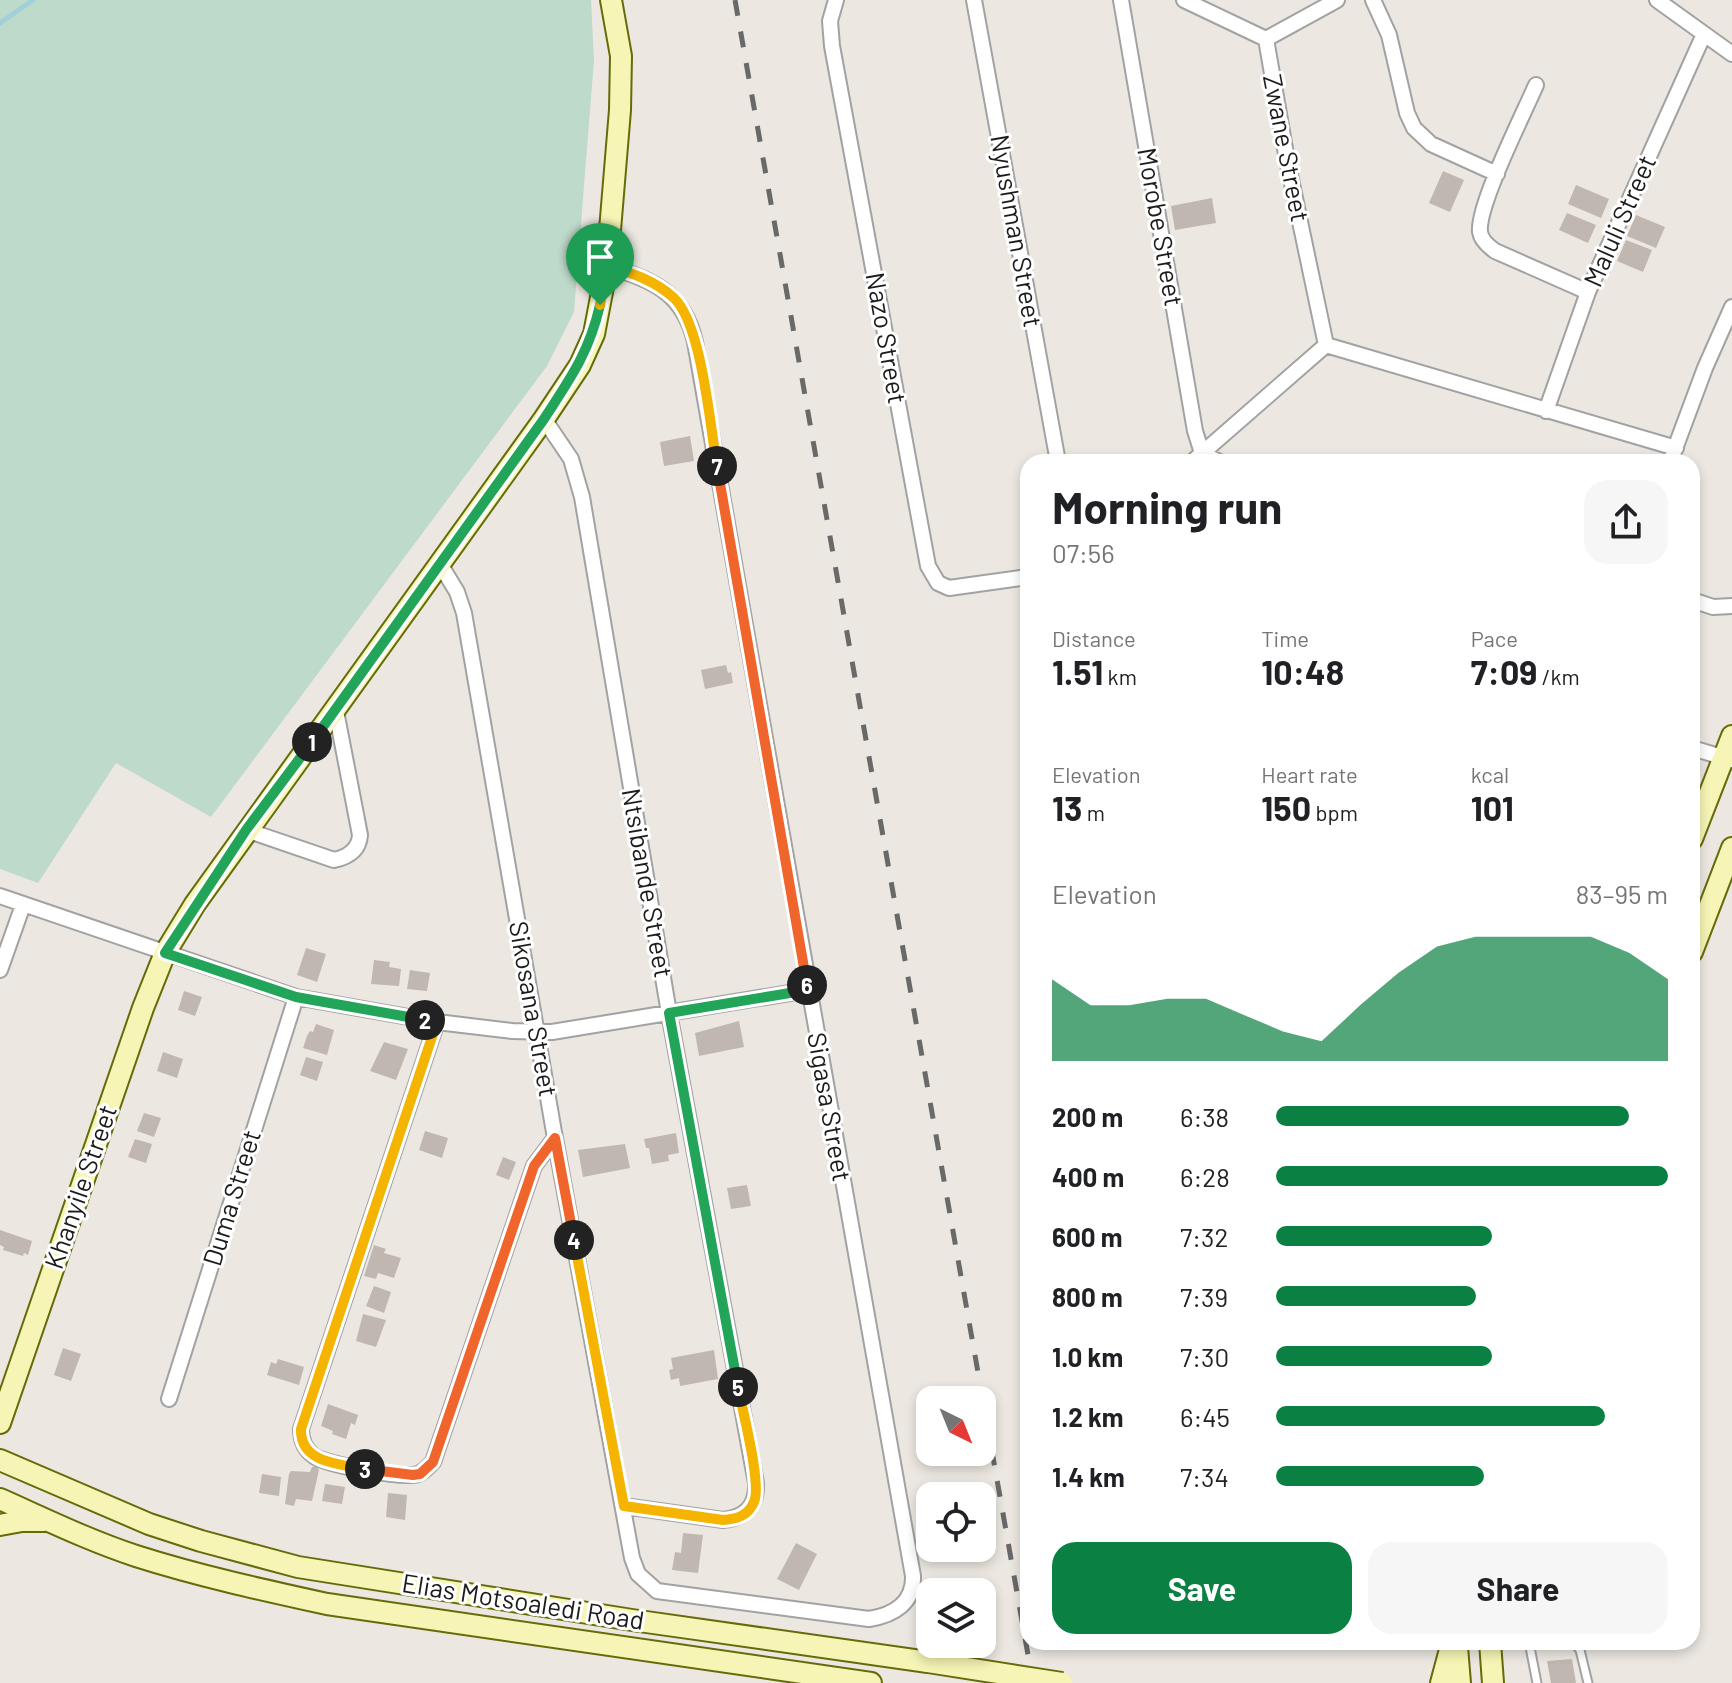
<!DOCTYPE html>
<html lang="en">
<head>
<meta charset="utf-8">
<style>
  :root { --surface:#fff; --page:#f6f6f6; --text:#202124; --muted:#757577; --accent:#0b8043 }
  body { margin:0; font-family:Barlow,sans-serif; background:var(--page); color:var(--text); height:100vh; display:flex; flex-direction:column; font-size:30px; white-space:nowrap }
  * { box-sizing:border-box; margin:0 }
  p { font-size:26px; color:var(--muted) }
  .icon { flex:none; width:44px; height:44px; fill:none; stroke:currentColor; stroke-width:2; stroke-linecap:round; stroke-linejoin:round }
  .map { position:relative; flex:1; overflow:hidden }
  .side { position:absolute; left:1020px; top:454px; width:680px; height:1196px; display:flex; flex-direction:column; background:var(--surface); border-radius:24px; box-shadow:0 4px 12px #0003 }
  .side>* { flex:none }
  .needle { width:52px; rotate:137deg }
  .tools { position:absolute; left:916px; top:1386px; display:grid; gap:16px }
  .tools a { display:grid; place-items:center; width:80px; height:80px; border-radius:16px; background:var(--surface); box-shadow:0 4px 12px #0003; font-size:40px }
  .pin { position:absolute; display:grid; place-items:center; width:68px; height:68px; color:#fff; margin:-82px -34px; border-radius:50% 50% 50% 0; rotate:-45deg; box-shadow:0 0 8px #0007 }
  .pin .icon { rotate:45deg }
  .km { position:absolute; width:40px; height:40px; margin:-20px; border-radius:50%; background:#222; color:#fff; font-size:22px; line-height:40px; text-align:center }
  .round { display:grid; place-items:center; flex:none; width:84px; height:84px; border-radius:24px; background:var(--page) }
  .headline { display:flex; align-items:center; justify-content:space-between; height:136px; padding:0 32px }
  h1 { font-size:44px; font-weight:700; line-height:60px }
  .metrics { display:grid; grid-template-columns:repeat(3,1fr); gap:12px; height:136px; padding:8px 32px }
  .metrics div { display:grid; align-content:center }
  .metrics b { font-size:34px; font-weight:700 }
  .metrics small { font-size:22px; font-weight:400 }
  .metrics p { font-size:22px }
  .chart { height:224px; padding:16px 32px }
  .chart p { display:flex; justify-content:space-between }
  .chart svg { width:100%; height:144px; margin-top:8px; fill:var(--accent); opacity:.7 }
  .cta { display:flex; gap:16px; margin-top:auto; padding:16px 32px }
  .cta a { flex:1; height:92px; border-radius:24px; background:var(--accent); color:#fff; font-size:32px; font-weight:700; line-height:92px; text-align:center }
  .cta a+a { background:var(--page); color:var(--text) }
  ul { padding:0 32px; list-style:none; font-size:26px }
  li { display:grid; grid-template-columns:128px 96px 1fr; align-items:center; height:60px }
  li i { height:20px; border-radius:10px; background:var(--accent) }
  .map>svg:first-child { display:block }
  .wetland { fill:#bedacb }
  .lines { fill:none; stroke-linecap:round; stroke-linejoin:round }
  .stream { stroke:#a3d0d8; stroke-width:5 }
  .building { fill:#c0b7b1 }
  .lane-casing { stroke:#a2a2a2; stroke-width:11 }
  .street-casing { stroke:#a2a2a2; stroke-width:18 }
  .secondary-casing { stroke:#666b09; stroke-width:24 }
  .lane { stroke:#fff; stroke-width:7 }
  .street { stroke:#fff; stroke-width:14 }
  .secondary { stroke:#f6f5b5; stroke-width:20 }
  .rail { stroke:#696969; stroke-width:5; stroke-dasharray:16 16; stroke-linecap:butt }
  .secondary-bridge-casing { stroke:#666b09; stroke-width:24; stroke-linecap:butt }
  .secondary-bridge { stroke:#f6f5b5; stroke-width:20 }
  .split-1-casing { stroke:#fff; stroke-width:16 }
  .split-2-casing { stroke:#fff; stroke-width:16 }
  .split-3-casing { stroke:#fff; stroke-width:16 }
  .split-4-casing { stroke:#fff; stroke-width:16 }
  .split-5-casing { stroke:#fff; stroke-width:16 }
  .split-6-casing { stroke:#fff; stroke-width:16 }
  .split-7-casing { stroke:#fff; stroke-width:16 }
  .split-8-casing { stroke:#fff; stroke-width:16 }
  .split-1 { stroke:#22a559; stroke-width:10 }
  .split-2 { stroke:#22a559; stroke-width:10 }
  .split-3 { stroke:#f5b400; stroke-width:10 }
  .split-4 { stroke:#f0652b; stroke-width:10 }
  .split-5 { stroke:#f5b400; stroke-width:10 }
  .split-6 { stroke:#22a559; stroke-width:10 }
  .split-7 { stroke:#f0652b; stroke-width:10 }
  .split-8 { stroke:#f5b400; stroke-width:10 }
  .labels { text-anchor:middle; stroke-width:6; stroke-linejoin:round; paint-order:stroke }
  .street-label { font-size:26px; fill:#1b1b1b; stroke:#fff }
</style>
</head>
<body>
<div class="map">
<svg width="1732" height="1683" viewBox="0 0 1732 1683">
  <rect width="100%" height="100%" fill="#ece8e1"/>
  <path class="wetland" d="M0,0H591L594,60L574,312L547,366L211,817L116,763L38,883L0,869Z"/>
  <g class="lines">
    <path class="stream" d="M0,23L33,0"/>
  </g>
  <path class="building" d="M1443,171L1464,180L1450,212L1429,203Z
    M1576,185L1609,199L1601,218L1568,204Z
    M1212,198L1216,223L1175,230L1171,206Z
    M1567,213L1596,225L1588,243L1559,230Z
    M1636,215L1665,227L1656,248L1627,236Z
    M1626,240L1652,250L1643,272L1617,261Z
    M690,436L694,461L664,466L660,442Z
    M726,665L728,673L731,672L733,683L705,689L701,670Z
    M306,948L326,954L317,982L297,975Z
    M374,960L390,962L389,967L401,969L399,986L371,984Z
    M410,970L430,973L427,991L407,989Z
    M184,991L202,997L195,1016L178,1010Z
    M739,1021L744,1047L699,1056L695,1033Z
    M316,1024L334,1030L327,1055L303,1048L307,1036L310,1031L313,1032Z
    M384,1042L408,1049L396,1080L370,1071Z
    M163,1052L183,1059L177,1078L157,1071Z
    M306,1057L323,1062L317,1081L300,1075Z
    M144,1113L161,1118L154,1137L137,1131Z
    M425,1131L448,1138L442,1158L419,1150Z
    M676,1133L679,1153L668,1155L669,1161L652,1164L649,1148H646L644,1139Z
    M135,1139L152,1144L146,1163L128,1157Z
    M625,1144L630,1168L583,1177L578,1150Z
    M503,1157L516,1162L509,1180L496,1175Z
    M747,1185L751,1206L731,1209L727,1188Z
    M0,1230L32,1241L28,1255L24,1253L23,1256L3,1250L4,1247L0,1245Z
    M374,1245L386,1249L384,1253L401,1258L394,1278L378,1273L376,1279L364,1276Z
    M374,1286L391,1292L384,1313L366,1306Z
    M363,1314L386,1320L376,1347L356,1341Z
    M63,1348L81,1354L71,1381L54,1375Z
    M714,1350L718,1379L680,1386L679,1378L671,1380L669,1370L673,1369L671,1358Z
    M278,1359L304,1367L299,1385L267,1375L271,1362L276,1364Z
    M328,1404L358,1415L355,1425L351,1423L346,1439L332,1434L333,1431L321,1426Z
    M312,1467L316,1466L319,1470L312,1501L296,1499L294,1506L285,1504L289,1474L291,1471L310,1472Z
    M262,1474L281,1477L279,1496L259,1493Z
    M325,1484L345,1487L342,1504L322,1501Z
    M388,1493L407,1495L405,1520L386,1517Z
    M683,1533L703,1535L698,1573L672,1570L675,1552L681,1553Z
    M796,1543L817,1554L799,1590L777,1579Z
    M1572,1659L1576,1683H1551L1547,1661Z"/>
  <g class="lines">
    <g class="lane-casing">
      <path id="lane" d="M1529,1642L1537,1683
        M1573,1642L1580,1650L1588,1683"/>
    </g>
    <g class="street-casing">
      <path id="street" d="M836,0L830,21L832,46L928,566L938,583L949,588L1028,577
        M974,0L1058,462
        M1121,0L1195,431L1202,453L1219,462
        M1184,0L1266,39
        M1373,0L1389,35L1407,113L1414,128L1431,144L1497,174
        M1657,0L1732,54
        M1266,39L1287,160L1326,345
        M1266,39L1337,0
        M1536,85C1524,113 1477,206 1480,232C1481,240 1488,246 1495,251L1588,292
        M1326,345L1676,448
        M1546,411L1588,292L1704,34
        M544,419L571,459L582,497L669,1013L756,1483C757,1506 745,1518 723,1520L624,1506
        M1192,462L1326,345
        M1670,462L1705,368L1732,307
        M440,564L457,592L464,613L555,1138L632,1558L638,1574L657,1591L869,1619C894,1615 914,1603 913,1576L695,342C684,293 652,279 607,266
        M1692,600L1713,607L1732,606
        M1692,748L1732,760
        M246,830L334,860C348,857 359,850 360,835L336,711
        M0,896L296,997L437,1022L512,1031L552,1032L808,990
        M0,970L23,905
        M437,1022L301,1429C301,1440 304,1449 314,1456C326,1465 405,1479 418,1474C424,1472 429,1466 433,1462L534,1166L555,1138
        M169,1399L296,997"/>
    </g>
    <g class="secondary-casing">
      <path id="secondary" d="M1692,839L1732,736
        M1692,952L1732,848
        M0,1423L143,1008L165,953L195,904L544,419L580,365L594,334L607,266L620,110L621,56L611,0
        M0,1460L149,1524L201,1541L298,1567L632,1620L928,1662
        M0,1499C45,1519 90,1541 136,1556C199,1576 263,1590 327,1604L871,1683
        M0,1525L22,1521H44
        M1490,1642L1493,1683
        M1457,1647L1460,1683
        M1441,1683L1452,1642"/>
    </g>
    <use href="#lane" class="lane"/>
    <use href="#street" class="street"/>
    <use href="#secondary" class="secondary"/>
    <path class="rail" d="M735,0L1033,1683"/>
    <g class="secondary-bridge-casing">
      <path id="secondary-bridge" d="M928,1662L1062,1683"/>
    </g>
    <use href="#secondary-bridge" class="secondary-bridge"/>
  </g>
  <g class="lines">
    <g class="split-1-casing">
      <path id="split-1" d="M312,742L544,419C570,379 589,353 600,305"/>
    </g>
    <g class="split-2-casing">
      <path id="split-2" d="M312,742L246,830L165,953L296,997L425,1020"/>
    </g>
    <g class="split-3-casing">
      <path id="split-3" d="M365,1469C339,1464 300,1463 301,1429L437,1022L425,1020"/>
    </g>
    <g class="split-4-casing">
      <path id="split-4" d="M365,1469L413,1475L420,1474L433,1462L534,1166L555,1138L574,1240"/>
    </g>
    <g class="split-5-casing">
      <path id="split-5" d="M574,1240L624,1506L723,1520C737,1519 748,1516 754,1502C762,1484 742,1409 738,1387"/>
    </g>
    <g class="split-6-casing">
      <path id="split-6" d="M738,1387L669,1013L808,990L807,985"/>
    </g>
    <g class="split-7-casing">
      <path id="split-7" d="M717,466L807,985"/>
    </g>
    <g class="split-8-casing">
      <path id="split-8" d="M600,305L607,266C632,273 654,280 674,298C702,325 710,426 717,466"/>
    </g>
    <use href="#split-1" class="split-1"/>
    <use href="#split-2" class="split-2"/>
    <use href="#split-3" class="split-3"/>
    <use href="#split-4" class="split-4"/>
    <use href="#split-5" class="split-5"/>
    <use href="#split-6" class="split-6"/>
    <use href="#split-7" class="split-7"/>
    <use href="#split-8" class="split-8"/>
  </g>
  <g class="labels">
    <g class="street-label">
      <text transform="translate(1286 148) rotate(79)" y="9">Zwane Street</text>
      <text transform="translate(1620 221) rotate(-66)" y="9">Maluli Street</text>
      <text transform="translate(1160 227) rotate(80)" y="9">Morobe Street</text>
      <text transform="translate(1016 231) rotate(80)" y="9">Nyushman Street</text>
      <text transform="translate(886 338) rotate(80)" y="9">Nazo Street</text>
      <text transform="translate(647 883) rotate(80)" y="9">Ntsibande Street</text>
      <text transform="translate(533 1009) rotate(80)" y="9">Sikosana Street</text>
      <text transform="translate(829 1107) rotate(80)" y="9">Sigasa Street</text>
      <text transform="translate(81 1187) rotate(-71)" y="9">Khanyile Street</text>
      <text transform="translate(232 1198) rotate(-73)" y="9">Duma Street</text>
      <text transform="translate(523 1602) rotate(9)" y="9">Elias Motsoaledi Road</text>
    </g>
  </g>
</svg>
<div class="tools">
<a><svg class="needle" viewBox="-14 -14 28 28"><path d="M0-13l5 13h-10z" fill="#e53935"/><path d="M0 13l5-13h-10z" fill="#757577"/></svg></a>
<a><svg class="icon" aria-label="locate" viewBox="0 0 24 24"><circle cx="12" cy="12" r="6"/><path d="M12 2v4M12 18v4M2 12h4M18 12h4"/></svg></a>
<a><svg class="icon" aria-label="layers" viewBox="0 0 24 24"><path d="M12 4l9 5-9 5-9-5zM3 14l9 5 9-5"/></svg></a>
</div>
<div class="pin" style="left:600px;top:305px;background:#1e9e55"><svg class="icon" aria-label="arrive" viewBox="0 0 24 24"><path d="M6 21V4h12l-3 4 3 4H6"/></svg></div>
<b class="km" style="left:312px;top:742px">1</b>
<b class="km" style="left:425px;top:1020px">2</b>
<b class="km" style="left:365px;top:1469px">3</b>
<b class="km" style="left:574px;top:1240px">4</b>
<b class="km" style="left:738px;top:1387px">5</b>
<b class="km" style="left:807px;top:985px">6</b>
<b class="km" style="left:717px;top:466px">7</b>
<section class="side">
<div class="headline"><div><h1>Morning run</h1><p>07:56</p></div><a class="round"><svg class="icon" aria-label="share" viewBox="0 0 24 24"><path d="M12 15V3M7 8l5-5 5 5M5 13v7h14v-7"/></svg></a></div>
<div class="metrics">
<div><p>Distance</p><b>1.51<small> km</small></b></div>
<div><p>Time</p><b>10:48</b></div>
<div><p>Pace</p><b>7:09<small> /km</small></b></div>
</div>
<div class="metrics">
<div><p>Elevation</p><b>13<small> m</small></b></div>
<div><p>Heart rate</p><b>150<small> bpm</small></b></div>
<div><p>kcal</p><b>101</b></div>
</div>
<div class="chart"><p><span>Elevation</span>83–95 m</p>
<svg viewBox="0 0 160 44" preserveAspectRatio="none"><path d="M0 44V19L10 27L20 27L30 25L40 25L50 30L60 35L70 38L80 27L90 17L100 9L110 6L120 6L130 6L140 6L150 11L160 19V44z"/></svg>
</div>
<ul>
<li><b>200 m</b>6:38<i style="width:90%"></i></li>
<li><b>400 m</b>6:28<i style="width:100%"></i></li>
<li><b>600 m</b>7:32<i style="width:55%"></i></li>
<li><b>800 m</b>7:39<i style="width:51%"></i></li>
<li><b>1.0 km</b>7:30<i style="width:55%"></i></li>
<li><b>1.2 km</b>6:45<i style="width:84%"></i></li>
<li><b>1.4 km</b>7:34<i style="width:53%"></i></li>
</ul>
<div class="cta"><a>Save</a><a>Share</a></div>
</section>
</div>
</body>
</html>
